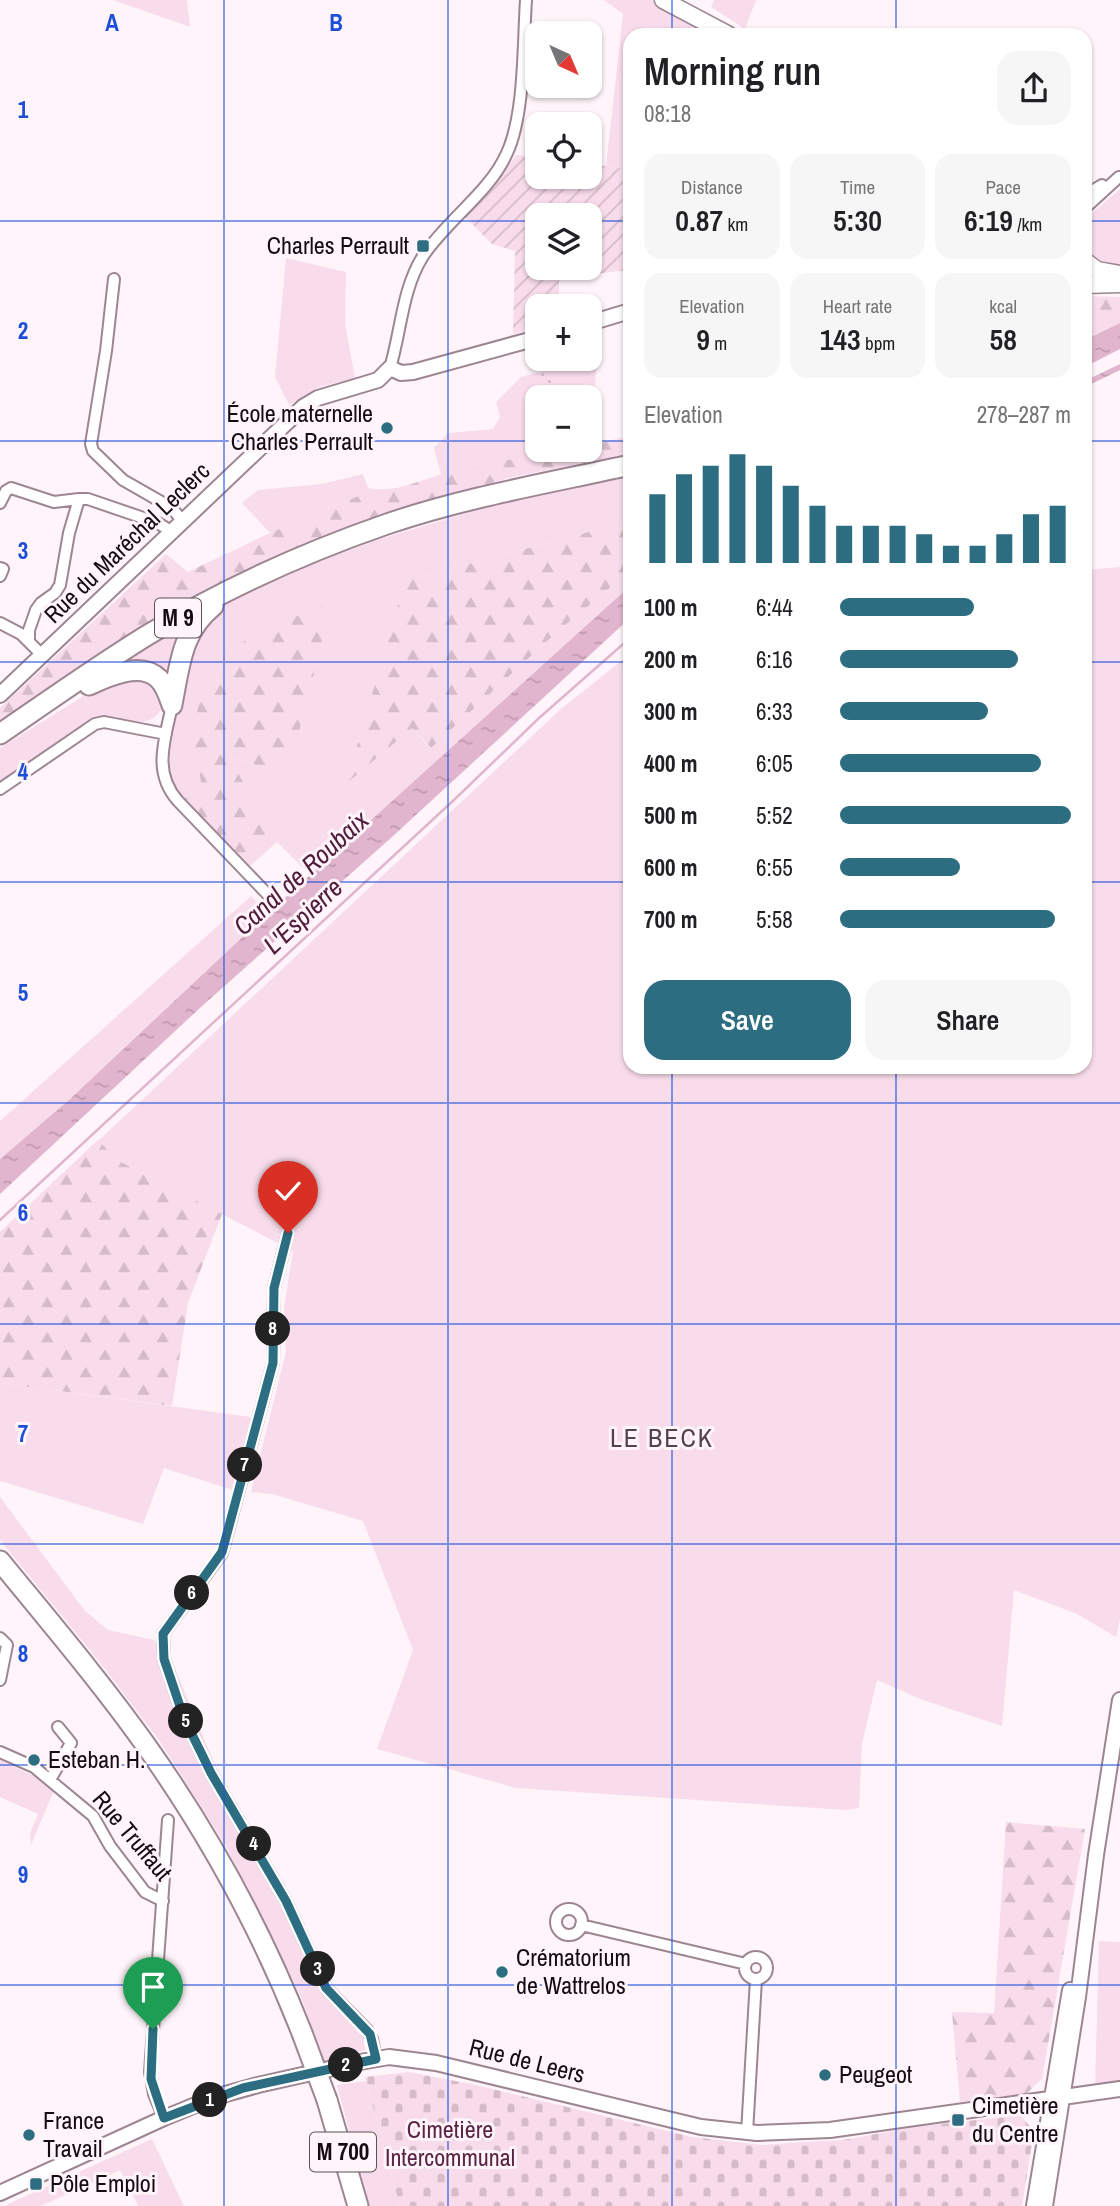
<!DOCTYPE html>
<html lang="en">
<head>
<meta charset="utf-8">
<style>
  :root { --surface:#fff; --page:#f6f6f6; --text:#202124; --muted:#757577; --accent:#2c6d81 }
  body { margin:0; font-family:"Archivo Narrow",sans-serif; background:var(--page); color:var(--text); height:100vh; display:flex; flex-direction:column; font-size:26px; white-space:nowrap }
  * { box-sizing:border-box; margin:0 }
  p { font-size:23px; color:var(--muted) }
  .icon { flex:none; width:38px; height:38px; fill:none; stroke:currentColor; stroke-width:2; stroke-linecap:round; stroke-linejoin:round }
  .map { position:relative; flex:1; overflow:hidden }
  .panel { position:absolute; left:623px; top:28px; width:469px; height:1046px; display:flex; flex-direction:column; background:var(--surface); border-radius:21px; box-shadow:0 2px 5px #0004 }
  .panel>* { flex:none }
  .needle { width:46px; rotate:136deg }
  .controls { position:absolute; left:525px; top:21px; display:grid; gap:14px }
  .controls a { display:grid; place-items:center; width:77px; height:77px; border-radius:14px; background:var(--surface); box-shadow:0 2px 5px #0004; font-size:35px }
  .pin { position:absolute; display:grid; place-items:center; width:60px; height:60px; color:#fff; margin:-72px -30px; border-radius:50% 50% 50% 0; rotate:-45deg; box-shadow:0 0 7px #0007 }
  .pin .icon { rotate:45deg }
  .km { position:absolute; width:35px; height:35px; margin:-18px; border-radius:50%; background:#222; color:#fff; font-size:19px; line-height:35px; text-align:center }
  .round { display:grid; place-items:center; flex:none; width:74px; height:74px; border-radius:21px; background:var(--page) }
  .overview { display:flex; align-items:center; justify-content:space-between; height:119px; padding:0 21px }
  h1 { font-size:38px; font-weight:600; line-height:52px }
  .metrics { display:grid; grid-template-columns:repeat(3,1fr); gap:10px; height:119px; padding:7px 21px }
  .metrics div { display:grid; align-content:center; border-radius:18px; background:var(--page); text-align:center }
  .metrics b { font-size:30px; font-weight:600 }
  .metrics small { font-size:19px; font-weight:400 }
  .metrics p { font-size:19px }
  .chart { height:196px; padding:14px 21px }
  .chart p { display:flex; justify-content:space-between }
  .chart svg { width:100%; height:126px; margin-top:7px; stroke:var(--accent); stroke-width:6 }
  .cta { display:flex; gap:14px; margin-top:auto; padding:14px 21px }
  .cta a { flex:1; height:80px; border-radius:21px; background:var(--accent); color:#fff; font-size:28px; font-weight:600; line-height:80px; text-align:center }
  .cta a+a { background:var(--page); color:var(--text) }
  ul { padding:0 21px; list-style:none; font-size:23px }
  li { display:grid; grid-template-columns:112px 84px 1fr; align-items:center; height:52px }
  li i { height:18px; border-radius:9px; background:var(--accent) }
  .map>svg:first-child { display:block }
  .grass { fill:#f9dceb }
  .forest { fill:url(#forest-firs) }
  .cemetery { fill:url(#cemetery-stones) }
  .park { fill:url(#park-dots) }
  .garden { fill:url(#garden-furrows) }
  .water { fill:url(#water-ripples) }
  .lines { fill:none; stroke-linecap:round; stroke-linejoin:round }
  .stream { stroke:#e1b5cd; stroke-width:2.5 }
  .street-casing { stroke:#9d8692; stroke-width:14 }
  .secondary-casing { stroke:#9d8692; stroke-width:18 }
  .primary-casing { stroke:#9d8692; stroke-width:19 }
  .highway-casing { stroke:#9d8692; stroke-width:23 }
  .street { stroke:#fff; stroke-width:10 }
  .secondary { stroke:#fff; stroke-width:14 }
  .primary { stroke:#fff; stroke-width:16 }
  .highway { stroke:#fff; stroke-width:19 }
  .highway-bridge-casing { stroke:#9d8692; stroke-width:23; stroke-linecap:butt }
  .highway-bridge { stroke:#fff; stroke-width:19 }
  .route-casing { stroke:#fff; stroke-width:14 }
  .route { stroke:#2c6d81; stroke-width:9 }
  .grid { fill:none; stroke:#1d4ed8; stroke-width:2; stroke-opacity:0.55 }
  .poi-dot { fill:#2c6d81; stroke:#fef4f9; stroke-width:2.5 }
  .labels { text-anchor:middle; stroke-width:6; stroke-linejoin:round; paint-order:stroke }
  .shield { fill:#fef4f9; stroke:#5b5257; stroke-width:2 }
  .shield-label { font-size:23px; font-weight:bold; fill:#150c11 }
  .poi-label { font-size:24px; fill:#150c11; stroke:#fef4f9; text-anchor:start }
  .street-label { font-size:24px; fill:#150c11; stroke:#fef4f9 }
  .park-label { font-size:24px; fill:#5a2445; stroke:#fef4f9 }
  .water-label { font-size:26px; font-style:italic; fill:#501c3c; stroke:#fef4f9 }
  .neighbourhood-label { font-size:26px; letter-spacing:2px; fill:#56424d; stroke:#fef4f9 }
  .grid-label { font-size:23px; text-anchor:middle; font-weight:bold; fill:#1d4ed8; stroke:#fef4f9; stroke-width:6; stroke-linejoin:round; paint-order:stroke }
</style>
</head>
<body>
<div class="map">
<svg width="1120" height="2206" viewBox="0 0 1120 2206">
  <defs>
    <pattern id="forest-firs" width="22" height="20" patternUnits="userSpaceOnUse" patternTransform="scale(1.75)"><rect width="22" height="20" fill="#f9dceb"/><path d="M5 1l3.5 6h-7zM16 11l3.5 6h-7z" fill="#d5bcc8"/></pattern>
    <pattern id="cemetery-stones" width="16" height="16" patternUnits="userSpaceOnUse" patternTransform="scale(1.75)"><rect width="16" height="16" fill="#f9dceb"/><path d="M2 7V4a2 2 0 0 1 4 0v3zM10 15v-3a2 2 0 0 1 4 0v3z" fill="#d5bcc8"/></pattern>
    <pattern id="park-dots" width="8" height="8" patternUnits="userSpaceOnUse" patternTransform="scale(1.75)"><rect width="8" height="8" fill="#f9dceb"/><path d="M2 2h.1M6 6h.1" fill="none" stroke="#d5bcc8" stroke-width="1.8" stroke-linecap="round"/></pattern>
    <pattern id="garden-furrows" width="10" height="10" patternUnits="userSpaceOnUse" patternTransform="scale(1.75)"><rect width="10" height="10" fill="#f9dceb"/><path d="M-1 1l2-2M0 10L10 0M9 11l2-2" fill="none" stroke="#d5bcc8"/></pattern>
    <pattern id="water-ripples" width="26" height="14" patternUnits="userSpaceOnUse" patternTransform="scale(1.75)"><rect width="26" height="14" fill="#e1b5cd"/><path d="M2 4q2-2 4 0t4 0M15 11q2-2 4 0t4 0" fill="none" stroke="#c09aaf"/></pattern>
  </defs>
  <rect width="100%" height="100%" fill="#fef4f9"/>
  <path class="grass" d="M113,0H187L190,27Z
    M604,0H652L724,35H630V169L606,166L623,14Z
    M714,0H756L745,29L711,7Z
    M1120,189V264C1088,269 1085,245 1085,219Z
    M286,258L346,272L345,324L355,378L319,387L289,405L275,377Z
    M1120,311V323L1085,340V328Z
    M593,357L596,368L593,445H590V397H537V450H567L441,475L434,448L448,433L493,429L500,417L496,402L521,377Z
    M363,474L368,488L375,489L270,533L242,503L258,490L322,484Z
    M630,474V521L405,581L412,728L430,748L558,631L630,571V586L310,875L277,842L229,757L288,774L254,633L233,652L199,702L202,788L184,799L172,783L168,764L188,647L215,609L308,566L380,539L514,499Z
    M1120,567V1619L1116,1637L1077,1614L1014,1590L1002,1726L923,1700L877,1680L862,1744L859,1808L846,1810L516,1788L377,1749L413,1650L363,1521L272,1494L251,1492L286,1352L284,1307L293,1251L117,1160L98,1141L561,709L630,654V1068H1085V570Z
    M186,622L172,680L111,667Z
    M133,677L151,680L165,697C157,739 121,713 92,721C82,724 73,732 64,738C43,752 21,766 0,781V748L90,692Z
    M251,896L267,914L70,1099L0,1159V1121Z
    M0,1383L251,1417L233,1490L164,1468L143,1524L0,1481Z
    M0,1497L85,1611L108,1630L154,1640L172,1661L247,1843L276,1894L322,1991C337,2015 364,2020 365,2050L325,2062L301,1997L226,1846L159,1740L98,1660L0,1540Z
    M0,1760L40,1779L54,1790L31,1845L30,1833L38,1814L0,1797Z
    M1099,1941L1120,1942V2084L1095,2088Z
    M366,2081L400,2206H369L337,2085Z
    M152,2139L184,2206H138L120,2170L41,2206H7L8,2204Z"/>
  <path class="forest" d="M1089,296L1120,297V311L1085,328V299Z
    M630,436V454L512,477L404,510L191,600L0,722V708L166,554L188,572L270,533L375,489C402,491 418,480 444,474C490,464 543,450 590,450V445Z
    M630,521V571L558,631L431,748L412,728L346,784L405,581Z
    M332,603L288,774L229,757L277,842L250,866L184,799L202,788L193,733L199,702L233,651L253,633Z
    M98,1140L117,1160L222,1214L188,1303L172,1406L0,1383V1232Z
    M1006,1822L1085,1829L1042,2079L1025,2095L960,2102L952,2012L994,2013Z"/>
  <path class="cemetery" d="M409,2072L476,2085L692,2137L763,2145L803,2142L843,2140L914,2127L1020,2115L1034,2131L1022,2206H400L365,2077Z"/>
  <path class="park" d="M549,371L552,388L542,391L537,376Z"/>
  <path class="garden" d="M516,155L537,157V177H590V164L630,169C630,203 627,236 628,270L595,274V252H590V215H537V268H571L559,269V306H537V327L513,334L515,251L492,244L465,217L495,186Z"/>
  <path class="water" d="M1120,323V349L1085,367V340Z
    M1120,364V370L1085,387V381Z
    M630,586V618L392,837L201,1007L0,1194V1159L70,1099L267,914Z"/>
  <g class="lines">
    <path class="stream" d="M0,1220L455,799L539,718L630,638"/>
    <g class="street-casing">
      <path id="street" d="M1085,195L1102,185
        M1085,208L1119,177
        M114,279L106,351L91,444L93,451L123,480L172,508L183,522
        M390,368C401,332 402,289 423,256C447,220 490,192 507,153C525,114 523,44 526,0
        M0,503L6,491L11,488L54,502L79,499
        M0,568L3,569L0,576
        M0,623L21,634L42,655
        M29,642V630L36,610L41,603L55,593L60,585L69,533L79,499H88L158,523L172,532
        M172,705C165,740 152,772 178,801L274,901
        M0,789L95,724L104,722L166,734
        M288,1233L274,1288L273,1363L222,1553L163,1634L164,1659L184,1718L211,1773L286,1901L326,1988L367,2030L372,2039L376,2059
        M0,1638L7,1645L0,1680
        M0,1752L34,1767L93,1816L110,1846L145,1892L163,1901
        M50,1780L71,1743L58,1727
        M556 1922a13 13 0 1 1 26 0a13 13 0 1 1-26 0Z
        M581,1925L746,1964
        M745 1968a11 11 0 1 1 22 0a11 11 0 1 1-22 0Z
        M164,2118L154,2094L150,2072L168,1820
        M747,2133L756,1979"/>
    </g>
    <g class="secondary-casing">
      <path id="secondary" d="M590,323L630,311
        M0,695L303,407L318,398L378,380L390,368L401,373L413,372L537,338
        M0,2193L164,2118L215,2097L258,2085L360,2062L389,2057L436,2063L701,2127L757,2133L830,2130L1120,2089
        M1034,2206L1070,1990
        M1045,2206L1078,1997L1096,1855L1120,1700"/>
    </g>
    <g class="primary-casing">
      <path id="primary" d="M663,0L729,35
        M1085,261L1097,270L1120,274
        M1085,285L1120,284"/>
    </g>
    <g class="highway-casing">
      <path id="highway" d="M89,685C108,676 141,661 159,679C166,686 169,696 172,705
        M172,704C180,665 181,632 213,606
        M0,734C48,701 96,667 146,636C222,590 303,553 387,524C466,497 549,483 630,465
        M0,1561C49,1621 100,1681 145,1744C209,1834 262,1931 302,2033
        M327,2100L358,2206"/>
    </g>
    <use href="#street" class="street"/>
    <use href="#secondary" class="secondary"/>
    <use href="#primary" class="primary"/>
    <use href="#highway" class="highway"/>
    <g class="highway-bridge-casing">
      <path id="highway-bridge" d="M302,2033L327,2100"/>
    </g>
    <use href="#highway-bridge" class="highway-bridge"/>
  </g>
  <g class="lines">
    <g class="route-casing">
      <path id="route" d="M153,2029L151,2079L164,2118L243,2088L376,2059L370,2034L326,1988L286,1901L211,1773L184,1718L164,1659L163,1634L222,1552L273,1363L274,1288L288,1233"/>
    </g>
    <use href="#route" class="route"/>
  </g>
  <path class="grid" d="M224,0V2206M448,0V2206M672,0V35M896,0V35M0,221H537M590,221H630M1085,221H1120M0,441H537M590,441H630M1085,441H1120M0,662H630M1085,662H1120M0,882H630M1085,882H1120M672,1068V2206M896,1068V2206M0,1103H1120M0,1324H1120M0,1544H1120M0,1765H1120M0,1985H1120"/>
  <g class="poi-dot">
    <rect x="416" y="239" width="14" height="14" rx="3.5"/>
    <circle cx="387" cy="428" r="7"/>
    <circle cx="34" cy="1760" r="7"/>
    <circle cx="502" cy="1972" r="7"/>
    <circle cx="825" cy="2075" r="7"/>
    <rect x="951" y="2113" width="14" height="14" rx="3.5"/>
    <circle cx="29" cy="2135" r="7"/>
    <rect x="29" y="2177" width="14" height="14" rx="3.5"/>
  </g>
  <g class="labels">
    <g class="shield">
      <rect x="155" y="598.5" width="46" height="39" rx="5"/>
      <rect x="310" y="2132.5" width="66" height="39" rx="5"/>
    </g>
    <g class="shield-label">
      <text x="178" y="626">M 9</text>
      <text x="343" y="2160">M 700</text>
    </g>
    <g class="poi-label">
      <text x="409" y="254" text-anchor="end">Charles Perrault</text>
      <text x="373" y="422" text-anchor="end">École maternelle<tspan x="373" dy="28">Charles Perrault</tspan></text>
      <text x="48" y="1768">Esteban H.</text>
      <text x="516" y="1966">Crématorium<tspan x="516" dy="28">de Wattrelos</tspan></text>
      <text x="839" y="2083">Peugeot</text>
      <text x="972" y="2114">Cimetière<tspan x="972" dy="28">du Centre</tspan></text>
      <text x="43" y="2129">France<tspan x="43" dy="28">Travail</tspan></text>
      <text x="50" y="2192">Pôle Emploi</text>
    </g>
    <g class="street-label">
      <text transform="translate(127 543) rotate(-44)" y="8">Rue du Maréchal Leclerc</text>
      <text transform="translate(132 1836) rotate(50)" y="8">Rue Truffaut</text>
      <text transform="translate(527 2061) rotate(14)" y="8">Rue de Leers</text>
    </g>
    <g class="park-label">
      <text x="450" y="2138">Cimetière<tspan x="450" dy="28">Intercommunal</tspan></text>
    </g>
    <g class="water-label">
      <text transform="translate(301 873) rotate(-42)" y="9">Canal de Roubaix</text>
      <text transform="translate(303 916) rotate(-43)" y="9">L'Espierre</text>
    </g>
    <g class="neighbourhood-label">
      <text x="662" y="1447">LE BECK</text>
    </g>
  </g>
  <g class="grid-label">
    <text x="112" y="31">A</text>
    <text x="336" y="31">B</text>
    <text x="23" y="118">1</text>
    <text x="23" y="339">2</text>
    <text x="23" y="559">3</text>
    <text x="23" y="780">4</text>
    <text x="23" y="1001">5</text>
    <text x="23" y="1221">6</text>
    <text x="23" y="1442">7</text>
    <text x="23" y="1662">8</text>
    <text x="23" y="1883">9</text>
  </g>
</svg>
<div class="controls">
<a><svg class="needle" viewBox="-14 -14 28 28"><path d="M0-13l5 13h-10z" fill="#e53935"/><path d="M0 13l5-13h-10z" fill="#757577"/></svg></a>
<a><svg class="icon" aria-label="locate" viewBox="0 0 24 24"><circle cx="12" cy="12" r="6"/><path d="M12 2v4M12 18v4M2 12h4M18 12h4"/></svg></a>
<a><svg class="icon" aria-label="layers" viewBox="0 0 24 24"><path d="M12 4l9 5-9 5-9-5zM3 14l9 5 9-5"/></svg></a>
<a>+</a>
<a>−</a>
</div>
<div class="pin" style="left:153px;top:2029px;background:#1e9e55"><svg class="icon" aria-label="arrive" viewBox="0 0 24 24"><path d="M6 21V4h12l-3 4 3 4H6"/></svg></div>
<div class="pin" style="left:288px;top:1233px;background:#d93025"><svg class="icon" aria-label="check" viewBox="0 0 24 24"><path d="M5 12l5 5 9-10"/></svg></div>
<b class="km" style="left:210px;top:2100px">1</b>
<b class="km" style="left:346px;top:2065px">2</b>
<b class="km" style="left:318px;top:1969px">3</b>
<b class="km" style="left:254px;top:1844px">4</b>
<b class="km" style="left:186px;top:1721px">5</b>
<b class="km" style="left:192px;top:1593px">6</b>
<b class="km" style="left:245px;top:1465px">7</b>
<b class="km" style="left:273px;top:1329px">8</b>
<section class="panel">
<div class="overview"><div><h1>Morning run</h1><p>08:18</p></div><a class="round"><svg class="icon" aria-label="share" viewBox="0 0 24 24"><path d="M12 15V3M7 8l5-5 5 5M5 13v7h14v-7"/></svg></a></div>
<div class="metrics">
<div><p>Distance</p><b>0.87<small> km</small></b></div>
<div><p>Time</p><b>5:30</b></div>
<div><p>Pace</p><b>6:19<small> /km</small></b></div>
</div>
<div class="metrics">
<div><p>Elevation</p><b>9<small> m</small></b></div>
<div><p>Heart rate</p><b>143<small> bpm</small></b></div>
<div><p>kcal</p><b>58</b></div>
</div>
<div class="chart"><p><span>Elevation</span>278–287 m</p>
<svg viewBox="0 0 160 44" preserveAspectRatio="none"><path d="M5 44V20M15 44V13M25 44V10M35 44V6M45 44V10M55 44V17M65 44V24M75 44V31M85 44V31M95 44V31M105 44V34M115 44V38M125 44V38M135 44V34M145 44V27M155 44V24"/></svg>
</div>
<ul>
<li><b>100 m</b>6:44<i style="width:58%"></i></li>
<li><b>200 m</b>6:16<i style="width:77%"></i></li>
<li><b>300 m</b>6:33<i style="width:64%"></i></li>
<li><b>400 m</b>6:05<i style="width:87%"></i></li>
<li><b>500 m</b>5:52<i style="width:100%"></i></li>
<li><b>600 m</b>6:55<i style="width:52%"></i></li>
<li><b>700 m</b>5:58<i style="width:93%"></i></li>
</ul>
<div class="cta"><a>Save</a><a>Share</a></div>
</section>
</div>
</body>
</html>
